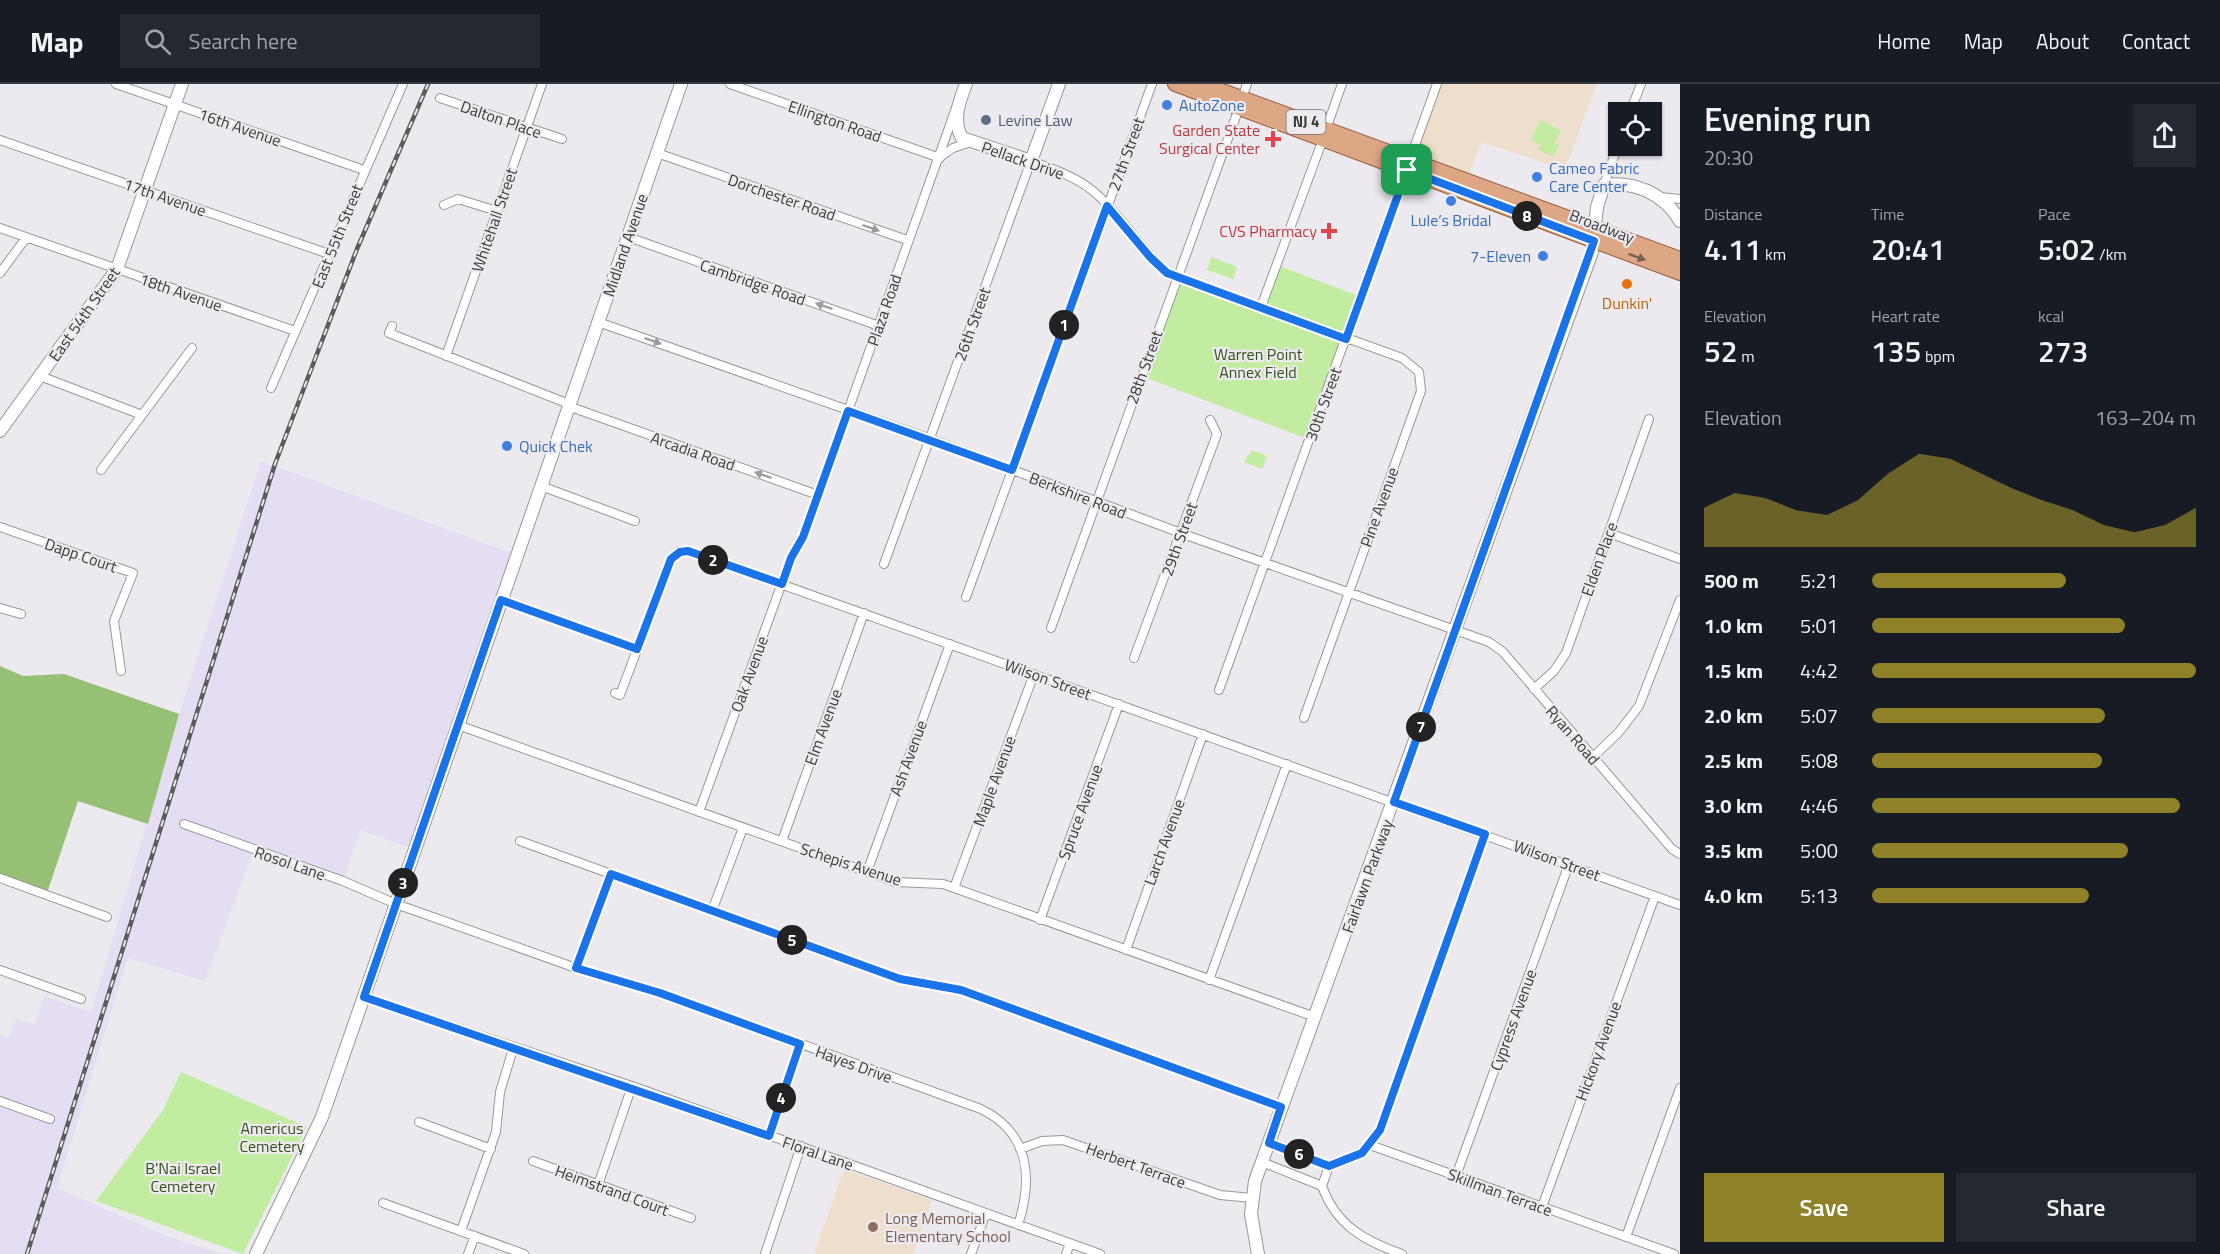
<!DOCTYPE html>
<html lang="en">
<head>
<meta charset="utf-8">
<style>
  :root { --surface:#171b24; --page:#242831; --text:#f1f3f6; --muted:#9ea1a6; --line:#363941; --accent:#8e8128 }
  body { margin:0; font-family:"Titillium Web",sans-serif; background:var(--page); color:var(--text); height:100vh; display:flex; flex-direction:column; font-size:22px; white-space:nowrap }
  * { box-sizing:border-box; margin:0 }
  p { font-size:20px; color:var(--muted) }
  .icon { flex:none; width:33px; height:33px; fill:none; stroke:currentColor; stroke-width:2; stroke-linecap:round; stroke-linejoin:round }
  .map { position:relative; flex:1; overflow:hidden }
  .sheet { display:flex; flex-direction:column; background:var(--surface); width:540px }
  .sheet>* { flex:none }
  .tools { position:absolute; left:1608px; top:18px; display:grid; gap:12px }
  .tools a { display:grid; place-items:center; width:54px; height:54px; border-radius:0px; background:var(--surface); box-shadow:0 2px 4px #0004; font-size:30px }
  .pin { position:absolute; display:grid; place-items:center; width:51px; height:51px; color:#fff; margin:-26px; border-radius:12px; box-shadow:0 3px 9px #0006 }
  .km { position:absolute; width:30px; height:30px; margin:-15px; border-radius:50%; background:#222; color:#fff; font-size:16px; line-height:30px; text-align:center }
  .round { display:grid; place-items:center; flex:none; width:63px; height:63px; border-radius:0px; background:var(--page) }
  .summary { display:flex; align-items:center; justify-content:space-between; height:102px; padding:0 24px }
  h1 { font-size:33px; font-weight:600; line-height:45px }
  .stats { display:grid; grid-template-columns:repeat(3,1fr); gap:9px; height:102px; padding:6px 24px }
  .stats div { display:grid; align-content:center }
  .stats b { font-size:30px; font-weight:600 }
  .stats small { font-size:16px; font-weight:400 }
  .stats p { font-size:16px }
  .chart { height:168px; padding:12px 24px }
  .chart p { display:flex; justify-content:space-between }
  .chart svg { width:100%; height:108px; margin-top:6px; fill:var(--accent); opacity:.7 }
  .button { display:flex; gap:12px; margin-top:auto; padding:12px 24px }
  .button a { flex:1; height:69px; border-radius:0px; background:var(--accent); color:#fff; font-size:24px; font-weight:600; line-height:69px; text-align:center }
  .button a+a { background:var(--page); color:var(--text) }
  ul { padding:0 24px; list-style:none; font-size:20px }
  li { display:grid; grid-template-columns:96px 72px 1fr; align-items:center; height:45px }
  li i { height:15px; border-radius:8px; background:var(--accent) }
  header { display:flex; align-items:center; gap:36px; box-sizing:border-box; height:84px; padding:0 30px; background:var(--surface); border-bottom:2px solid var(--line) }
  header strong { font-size:28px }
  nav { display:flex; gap:33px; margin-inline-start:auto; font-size:21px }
  .search { width:420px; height:54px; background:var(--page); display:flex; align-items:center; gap:15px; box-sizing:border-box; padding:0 21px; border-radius:0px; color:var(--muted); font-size:22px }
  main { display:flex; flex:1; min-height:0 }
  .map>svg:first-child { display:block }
  .industrial { fill:#e5ddf2 }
  .education { fill:#eedfcc }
  .green { fill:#c2eda1 }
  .forest { fill:#96c073 }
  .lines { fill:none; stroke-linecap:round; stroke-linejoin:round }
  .street-casing { stroke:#98979a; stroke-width:10 }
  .secondary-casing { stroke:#98979a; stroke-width:14 }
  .primary-casing { stroke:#965b36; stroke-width:16 }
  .street { stroke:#fff; stroke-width:8 }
  .secondary { stroke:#fff; stroke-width:12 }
  .primary { stroke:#dda785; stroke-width:14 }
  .rail-casing { stroke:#5c5b5c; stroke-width:4.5 }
  .rail { stroke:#eceaee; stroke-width:2; stroke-dasharray:7; stroke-linecap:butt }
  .oneway { fill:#9e9d9e }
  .oneway2 { fill:#746156 }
  .route-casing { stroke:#fff; stroke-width:12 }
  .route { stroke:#1a73e8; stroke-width:8 }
  .shop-dot { fill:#3f7fe0; stroke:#eceaee; stroke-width:2 }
  .service-dot { fill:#5c6f8a; stroke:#eceaee; stroke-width:2 }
  .health-dot { fill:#e0444e; stroke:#eceaee; stroke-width:2 }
  .food-dot { fill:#e8710a; stroke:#eceaee; stroke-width:2 }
  .education-dot { fill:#8d6e63; stroke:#eceaee; stroke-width:2 }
  .labels { text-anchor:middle; stroke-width:4.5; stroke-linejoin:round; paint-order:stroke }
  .shield { fill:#eceaee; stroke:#717071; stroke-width:1.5 }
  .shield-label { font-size:15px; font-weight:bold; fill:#3c3b3c }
  .shop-label { font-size:16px; fill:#366cbe; stroke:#eceaee; text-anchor:start }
  .street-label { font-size:16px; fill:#3c3b3c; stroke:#eceaee }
  .service-label { font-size:16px; fill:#4e5e75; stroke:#eceaee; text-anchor:start }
  .health-label { font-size:16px; fill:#be3a42; stroke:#eceaee; text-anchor:end }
  .food-label { font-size:16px; fill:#c56008; stroke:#eceaee }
  .park-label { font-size:16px; fill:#35501b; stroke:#eceaee }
  .education-label { font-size:16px; fill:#785e54; stroke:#eceaee; text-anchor:start }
</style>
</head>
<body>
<header>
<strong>Map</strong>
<div class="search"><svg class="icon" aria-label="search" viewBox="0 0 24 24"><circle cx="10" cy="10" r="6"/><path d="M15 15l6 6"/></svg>Search here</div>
<nav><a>Home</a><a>Map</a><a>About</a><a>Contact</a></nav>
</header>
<main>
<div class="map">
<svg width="1680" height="1170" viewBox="0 0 1680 1170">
  <rect width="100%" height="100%" fill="#eceaee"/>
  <path class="industrial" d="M261,377L517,471L415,766L361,746L343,797L254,766L205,897L128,874L57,1104L169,1153L222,1170H0V951L9,954L16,935L34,940L44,912L91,928L179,630Z"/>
  <path class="education" d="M1437,0H1596L1572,68L1563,85L1482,58L1466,96L1410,76Z
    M844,1085L932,1116L913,1170H814Z"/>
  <path class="green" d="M1541,36L1561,47L1554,60H1559L1553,73L1537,65L1543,62L1531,56Z
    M1211,173L1237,183L1233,195L1207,186Z
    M1277,181L1361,213L1310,356L1141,292L1176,193L1261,223Z
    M1252,366L1267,372L1262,385L1244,378Z
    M181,988L307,1043L243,1170L96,1117L163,1026Z"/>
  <path class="forest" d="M0,582L23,592L64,590L179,630L148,740L78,717L47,809L0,792Z"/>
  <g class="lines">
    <g class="street-casing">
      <path id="street" d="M116,0L364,86
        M730,0L940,74
        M440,14L562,55
        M1242,14L1247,0
        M1630,28L1641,0
        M1326,45L1342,0
        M0,56L329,170
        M657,69L907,156
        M940,73L953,64L971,58
        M1604,101L1618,61
        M1660,113L1680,115
        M444,121L458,115L497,127
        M0,144L295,247
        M628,153L879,242
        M0,189L26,154
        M1261,223L1323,55
        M598,238L925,353L1186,451L1489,558L1503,568L1672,765L1680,770
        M392,242L389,249L569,320
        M446,272L542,0
        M40,292L142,331
        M271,304L403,0
        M568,322L818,411
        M101,386L192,264
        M541,402L635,437
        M0,443L133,489L114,537L121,587
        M1609,449L1680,475
        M884,480L1031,77C1052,85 1075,92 1093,107C1121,130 1140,165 1167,189L1402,274L1419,288L1421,307L1304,634
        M966,513L1152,0
        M501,516L637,565
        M0,524L21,530
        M1051,544L1239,24
        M1134,574L1217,350L1210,336
        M1534,605L1554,587L1566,569L1649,335
        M1219,606L1437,0
        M615,609L620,611L671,475L679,467H688L1680,821
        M458,641L895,798L943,800L1315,933
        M1593,673L1619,648L1639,622L1680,516
        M699,728L791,474L803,453L956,24
        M184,740L343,797L396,820L576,884L660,909L981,1025C1030,1049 1033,1095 1018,1141
        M520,757L900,895L961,906L1281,1023
        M782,757L864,529
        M867,788L950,560
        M0,794L107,833
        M954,804L1034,590
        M712,827L743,744
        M1040,836L1119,620
        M1126,866L1203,650
        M576,884L611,790
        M0,886L81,915
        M1209,896L1287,680
        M364,913L632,1002L1100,1170
        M0,1017L50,1035
        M419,1038L491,1065
        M769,1051L800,960
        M1269,1059L1329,1082
        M1370,1061L1674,1170
        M1020,1065L1042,1057L1063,1056L1220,1111L1252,1114
        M533,1077L691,1134
        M1262,1078L1322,1102C1336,1141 1364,1157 1402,1170
        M1456,1092L1569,780
        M598,1101L632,1002
        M1322,1102L1329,1082L1362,1069L1380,1046L1484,750
        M383,1119L524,1170
        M1542,1123L1655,812
        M461,1147L496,1048L500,1008L513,965
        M1626,1153L1680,1004
        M468,1170L475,1152
        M765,1170L801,1062
        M971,1170L986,1129
        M1066,1170L1070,1160"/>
    </g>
    <g class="secondary-casing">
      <path id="secondary" d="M966,0C959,18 952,36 962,54L1031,77L1059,0
        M0,347L117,185L182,0
        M256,1170L322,1033L681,0
        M1258,1170L1251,1130L1255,1097L1592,168L1597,123L1604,101C1634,97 1664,109 1680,137"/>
    </g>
    <g class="primary-casing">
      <path id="primary" d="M1175,0L1680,189
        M1203,0L1680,175"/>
    </g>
    <use href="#street" class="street"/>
    <use href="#secondary" class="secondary"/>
    <use href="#primary" class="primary"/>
    <g class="rail-casing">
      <path id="rail" d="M27,1170L275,380L357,165L428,0"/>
    </g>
    <use href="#rail" class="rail"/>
  </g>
  <defs><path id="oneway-solid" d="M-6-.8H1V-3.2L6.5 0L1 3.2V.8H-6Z" transform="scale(1.5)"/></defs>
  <g class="oneway">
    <use href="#oneway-solid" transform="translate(871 144) rotate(19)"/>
    <use href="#oneway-solid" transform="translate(824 222) rotate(-161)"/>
    <use href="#oneway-solid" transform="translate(653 257) rotate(19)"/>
    <use href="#oneway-solid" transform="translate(763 391) rotate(-161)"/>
  </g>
  <use class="oneway2" href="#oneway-solid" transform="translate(1637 173) rotate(20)"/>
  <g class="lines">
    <g class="route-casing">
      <path id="route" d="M1407,86L1594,157L1394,718L1485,750L1380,1046L1362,1069L1329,1082L1321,1079L1269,1059L1281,1023L961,906L900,895L611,790L576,884L660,909L800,960L769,1052L364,913L501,516L637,565L671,475L680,468L688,467L782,500L791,474L803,453L848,327L1012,386L1107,122L1150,173L1167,189L1346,255Z"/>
    </g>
    <use href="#route" class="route"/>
  </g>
  <g class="shop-dot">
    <circle cx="1167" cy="21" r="6"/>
    <circle cx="1537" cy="93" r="6"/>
    <circle cx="1451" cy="117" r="6"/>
    <circle cx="1543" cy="172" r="6"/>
    <circle cx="507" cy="362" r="6"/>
  </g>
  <circle class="service-dot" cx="986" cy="36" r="6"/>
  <g class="health-dot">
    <path d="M1270 46h6v6h6v6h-6v6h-6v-6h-6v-6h6z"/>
    <path d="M1326 138h6v6h6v6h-6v6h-6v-6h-6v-6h6z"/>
  </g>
  <circle class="food-dot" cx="1627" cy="200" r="6"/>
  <circle class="education-dot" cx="873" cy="1143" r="6"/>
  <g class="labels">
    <rect class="shield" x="1286.5" y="26" width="39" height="24" rx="4.5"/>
    <g class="shield-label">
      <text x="1306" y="43">NJ 4</text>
    </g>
    <g class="shop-label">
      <text x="1179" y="27">AutoZone</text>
      <text x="1549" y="90">Cameo Fabric<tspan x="1549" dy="18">Care Center</tspan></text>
      <text x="1451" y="142" text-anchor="middle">Lule’s Bridal</text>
      <text x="1531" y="178" text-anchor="end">7-Eleven</text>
      <text x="519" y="368">Quick Chek</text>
    </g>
    <g class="street-label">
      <text transform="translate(501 35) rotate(19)" y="6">Dalton Place</text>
      <text transform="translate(835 37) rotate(19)" y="6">Ellington Road</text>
      <text transform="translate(240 43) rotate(19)" y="6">16th Avenue</text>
      <text transform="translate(1126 70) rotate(-70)" y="6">27th Street</text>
      <text transform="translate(1023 76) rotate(19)" y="6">Pellack Drive</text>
      <text transform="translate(165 113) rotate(19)" y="6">17th Avenue</text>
      <text transform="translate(782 113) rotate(19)" y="6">Dorchester Road</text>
      <text transform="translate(494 136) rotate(-71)" y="6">Whitehall Street</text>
      <text transform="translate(1602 142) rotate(21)" y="6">Broadway</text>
      <text transform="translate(337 152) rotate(-68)" y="6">East 55th Street</text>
      <text transform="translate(625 161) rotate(-71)" y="6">Midland Avenue</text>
      <text transform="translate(753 198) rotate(19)" y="6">Cambridge Road</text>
      <text transform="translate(181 208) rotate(19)" y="6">18th Avenue</text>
      <text transform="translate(884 226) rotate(-71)" y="6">Plaza Road</text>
      <text transform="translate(84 230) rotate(-55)" y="6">East 54th Street</text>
      <text transform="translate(972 240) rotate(-70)" y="6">26th Street</text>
      <text transform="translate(1144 283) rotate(-70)" y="6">28th Street</text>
      <text transform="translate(1323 320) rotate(-70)" y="6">30th Street</text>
      <text transform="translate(693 367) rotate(19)" y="6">Arcadia Road</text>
      <text transform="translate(1078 411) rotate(21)" y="6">Berkshire Road</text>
      <text transform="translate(1379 423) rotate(-70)" y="6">Pine Avenue</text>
      <text transform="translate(1179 455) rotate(-70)" y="6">29th Street</text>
      <text transform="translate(81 471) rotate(19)" y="6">Dapp Court</text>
      <text transform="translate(1599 475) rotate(-70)" y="6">Elden Place</text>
      <text transform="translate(749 590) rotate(-70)" y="6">Oak Avenue</text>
      <text transform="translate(1048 595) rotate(20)" y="6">Wilson Street</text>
      <text transform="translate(823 643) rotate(-70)" y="6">Elm Avenue</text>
      <text transform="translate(1573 651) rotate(49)" y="6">Ryan Road</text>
      <text transform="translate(908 674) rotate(-70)" y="6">Ash Avenue</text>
      <text transform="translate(994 697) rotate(-70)" y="6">Maple Avenue</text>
      <text transform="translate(1080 728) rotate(-70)" y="6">Spruce Avenue</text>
      <text transform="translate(1164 758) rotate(-70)" y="6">Larch Avenue</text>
      <text transform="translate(1557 776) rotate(20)" y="6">Wilson Street</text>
      <text transform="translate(290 779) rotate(19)" y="6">Rosol Lane</text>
      <text transform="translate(851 780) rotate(18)" y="6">Schepis Avenue</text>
      <text transform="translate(1367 792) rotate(-70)" y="6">Fairlawn Parkway</text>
      <text transform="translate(1513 936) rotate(-70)" y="6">Cypress Avenue</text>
      <text transform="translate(1598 967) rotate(-70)" y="6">Hickory Avenue</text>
      <text transform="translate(854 980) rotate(20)" y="6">Hayes Drive</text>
      <text transform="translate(818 1069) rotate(19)" y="6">Floral Lane</text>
      <text transform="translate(1136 1081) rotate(20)" y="6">Herbert Terrace</text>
      <text transform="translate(612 1106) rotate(20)" y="6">Heimstrand Court</text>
      <text transform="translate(1500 1108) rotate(20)" y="6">Skillman Terrace</text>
    </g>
    <g class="service-label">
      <text x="998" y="42">Levine Law</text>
    </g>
    <g class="health-label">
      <text x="1260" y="52">Garden State<tspan x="1260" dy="18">Surgical Center</tspan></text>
      <text x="1317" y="153">CVS Pharmacy</text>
    </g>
    <g class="food-label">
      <text x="1627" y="225">Dunkin'</text>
    </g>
    <g class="park-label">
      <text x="1258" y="276">Warren Point<tspan x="1258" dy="18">Annex Field</tspan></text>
      <text x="272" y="1050">Americus<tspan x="272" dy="18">Cemetery</tspan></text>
      <text x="183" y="1090">B'Nai Israel<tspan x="183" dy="18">Cemetery</tspan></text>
    </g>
    <g class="education-label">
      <text x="885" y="1140">Long Memorial<tspan x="885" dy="18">Elementary School</tspan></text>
    </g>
  </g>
</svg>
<div class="tools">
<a><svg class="icon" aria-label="locate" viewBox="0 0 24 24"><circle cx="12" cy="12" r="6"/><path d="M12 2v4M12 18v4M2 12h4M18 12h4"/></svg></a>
</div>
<div class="pin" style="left:1407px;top:86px;background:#1e9e55"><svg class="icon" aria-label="arrive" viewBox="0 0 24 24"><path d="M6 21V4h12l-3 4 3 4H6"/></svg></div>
<b class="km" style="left:1064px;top:241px">1</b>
<b class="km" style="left:713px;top:476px">2</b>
<b class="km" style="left:403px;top:799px">3</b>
<b class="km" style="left:781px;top:1014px">4</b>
<b class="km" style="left:792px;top:856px">5</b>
<b class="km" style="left:1299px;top:1070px">6</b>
<b class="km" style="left:1421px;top:643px">7</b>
<b class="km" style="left:1527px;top:132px">8</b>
</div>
<section class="sheet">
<div class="summary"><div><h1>Evening run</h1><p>20:30</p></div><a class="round"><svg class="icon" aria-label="share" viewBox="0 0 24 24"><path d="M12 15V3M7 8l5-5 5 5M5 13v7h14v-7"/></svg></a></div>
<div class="stats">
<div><p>Distance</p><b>4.11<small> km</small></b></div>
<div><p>Time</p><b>20:41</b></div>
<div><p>Pace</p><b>5:02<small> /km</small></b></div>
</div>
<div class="stats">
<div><p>Elevation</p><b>52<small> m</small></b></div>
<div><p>Heart rate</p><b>135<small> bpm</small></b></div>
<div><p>kcal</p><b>273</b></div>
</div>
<div class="chart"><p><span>Elevation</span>163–204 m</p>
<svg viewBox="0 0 160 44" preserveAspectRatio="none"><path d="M0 44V28L10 22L20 24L30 29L40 31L50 25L60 14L70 6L80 8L90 14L100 20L110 25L120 29L130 35L140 38L150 35L160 28V44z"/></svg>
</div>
<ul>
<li><b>500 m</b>5:21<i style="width:60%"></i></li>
<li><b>1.0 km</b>5:01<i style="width:78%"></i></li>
<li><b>1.5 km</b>4:42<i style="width:100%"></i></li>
<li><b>2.0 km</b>5:07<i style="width:72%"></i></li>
<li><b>2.5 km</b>5:08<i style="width:71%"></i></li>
<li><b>3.0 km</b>4:46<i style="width:95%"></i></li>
<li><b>3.5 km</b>5:00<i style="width:79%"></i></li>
<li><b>4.0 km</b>5:13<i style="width:67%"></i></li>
</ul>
<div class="button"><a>Save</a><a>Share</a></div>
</section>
</main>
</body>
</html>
